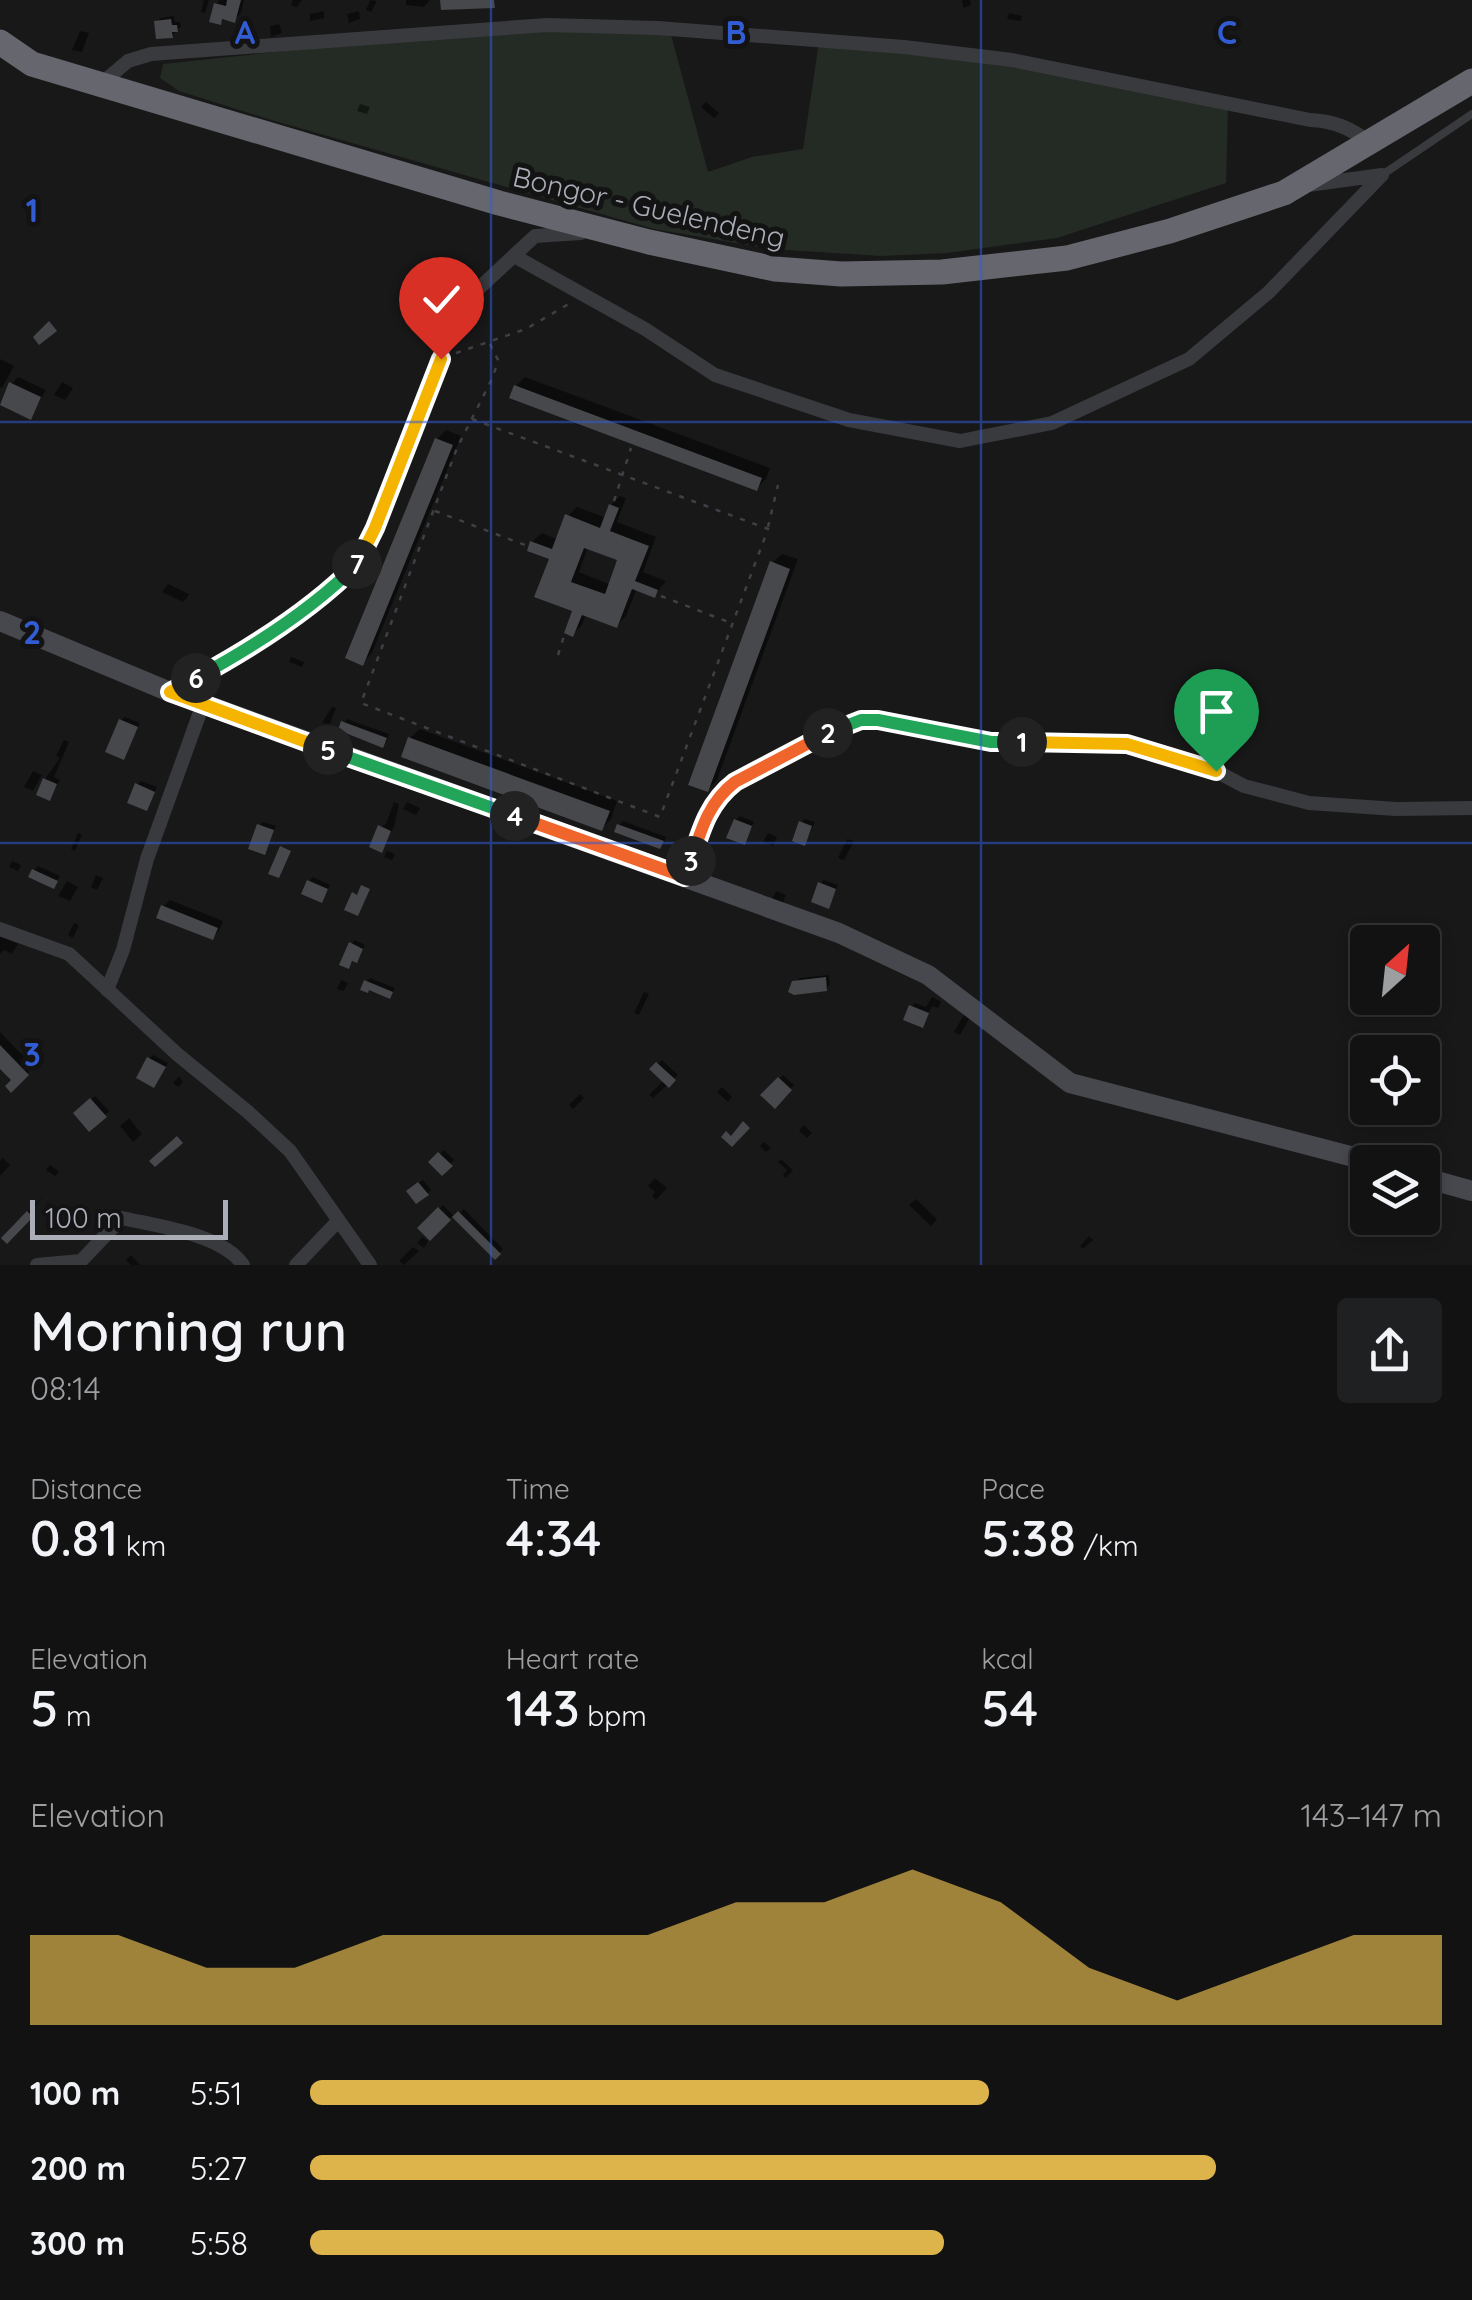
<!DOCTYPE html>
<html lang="en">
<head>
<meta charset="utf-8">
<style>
  :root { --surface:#121213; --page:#1f2021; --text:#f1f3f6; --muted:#9c9ea0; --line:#313233; --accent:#ddb34c }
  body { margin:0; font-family:Quicksand,sans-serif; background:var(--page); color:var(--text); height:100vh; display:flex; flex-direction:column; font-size:38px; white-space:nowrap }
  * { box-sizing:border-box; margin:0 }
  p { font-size:32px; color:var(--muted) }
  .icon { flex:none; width:55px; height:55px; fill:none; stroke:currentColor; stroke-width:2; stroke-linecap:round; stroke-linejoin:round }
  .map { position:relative; height:1265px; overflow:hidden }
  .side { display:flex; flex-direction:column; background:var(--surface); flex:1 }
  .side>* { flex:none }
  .needle { width:65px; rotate:27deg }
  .buttons { position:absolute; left:1350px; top:925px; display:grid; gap:20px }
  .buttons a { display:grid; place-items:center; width:90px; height:90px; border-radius:10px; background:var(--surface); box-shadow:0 5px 15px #0003,0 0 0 2px var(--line); font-size:50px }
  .scale { position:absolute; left:30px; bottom:25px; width:198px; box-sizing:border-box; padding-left:10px; border:5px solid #abaeb7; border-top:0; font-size:28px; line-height:35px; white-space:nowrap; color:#abaeb7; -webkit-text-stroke:8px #131314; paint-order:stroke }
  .pin { position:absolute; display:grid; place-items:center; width:85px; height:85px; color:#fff; margin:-102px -42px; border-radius:50% 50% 50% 0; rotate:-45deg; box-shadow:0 0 10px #0007 }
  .pin .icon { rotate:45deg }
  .km { position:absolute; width:50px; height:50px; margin:-25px; border-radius:50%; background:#222; color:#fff; font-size:28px; line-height:50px; text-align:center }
  .round { display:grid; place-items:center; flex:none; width:105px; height:105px; border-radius:10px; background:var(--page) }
  .overview { display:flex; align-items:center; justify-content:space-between; height:170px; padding:0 30px }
  h1 { font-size:55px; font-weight:600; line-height:75px }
  .figures { display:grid; grid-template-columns:repeat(3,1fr); gap:15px; height:170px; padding:10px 30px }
  .figures div { display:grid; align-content:center }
  .figures b { font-size:50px; font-weight:600 }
  .figures small { font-size:28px; font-weight:400 }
  .figures p { font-size:28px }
  .chart { height:280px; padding:20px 30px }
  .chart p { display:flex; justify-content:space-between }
  .chart svg { width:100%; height:180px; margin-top:10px; fill:var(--accent); opacity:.7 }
  ul { padding:0 30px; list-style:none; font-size:32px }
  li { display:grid; grid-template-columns:160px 120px 1fr; align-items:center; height:75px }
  li i { height:25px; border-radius:12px; background:var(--accent) }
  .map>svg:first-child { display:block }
  .green { fill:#242b25 }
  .shadow { fill:#0007; fill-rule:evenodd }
  .building { fill:#47484b; fill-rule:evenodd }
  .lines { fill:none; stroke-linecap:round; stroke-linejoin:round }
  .path { stroke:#3f4045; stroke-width:2.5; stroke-dasharray:5 8; stroke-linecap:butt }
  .lane { stroke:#393a3e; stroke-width:8 }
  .street { stroke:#393a3e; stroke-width:14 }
  .secondary { stroke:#47484e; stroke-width:20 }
  .highway { stroke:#66676e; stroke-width:25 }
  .split-1-casing { stroke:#fff; stroke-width:20 }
  .split-2-casing { stroke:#fff; stroke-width:20 }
  .split-3-casing { stroke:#fff; stroke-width:20 }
  .split-4-casing { stroke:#fff; stroke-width:20 }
  .split-5-casing { stroke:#fff; stroke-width:20 }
  .split-6-casing { stroke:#fff; stroke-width:20 }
  .split-7-casing { stroke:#fff; stroke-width:20 }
  .split-8-casing { stroke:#fff; stroke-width:20 }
  .split-1 { stroke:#f5b400; stroke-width:12 }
  .split-2 { stroke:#22a559; stroke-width:12 }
  .split-3 { stroke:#f0652b; stroke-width:12 }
  .split-4 { stroke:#f0652b; stroke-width:12 }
  .split-5 { stroke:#22a559; stroke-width:12 }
  .split-6 { stroke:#f5b400; stroke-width:12 }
  .split-7 { stroke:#22a559; stroke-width:12 }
  .split-8 { stroke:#f5b400; stroke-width:12 }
  .grid { fill:none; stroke:#325cd3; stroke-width:2.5; stroke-opacity:0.55 }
  .labels { text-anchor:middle; stroke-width:10; stroke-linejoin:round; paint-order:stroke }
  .street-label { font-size:28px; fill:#abaeb7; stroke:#131314 }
  .grid-label { font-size:32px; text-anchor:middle; font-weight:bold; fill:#325cd3; stroke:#131314; stroke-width:10; stroke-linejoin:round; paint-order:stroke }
</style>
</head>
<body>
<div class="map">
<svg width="1472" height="1265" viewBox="0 0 1472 1265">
  <rect width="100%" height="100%" fill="#181819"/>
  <path class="green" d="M551,29L670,31L708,172L752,157L803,149L819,42L1016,64L1228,105L1226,183L1057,238L947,253L881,256L771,249L654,229L268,119L179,91L160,78L163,64L437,35Z"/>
  <path class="shadow" d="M204,0H209L205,13L201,12Z
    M220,0H244L241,13L234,20L225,18L220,22L216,4Z
    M293,0H302L297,7L291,5Z
    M370,0L377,1L371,12L366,10Z
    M406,0H430L424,7L406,5Z
    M962,0H970L971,5L963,8Z
    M324,11V18L310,21V14Z
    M359,11L360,19L349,23L347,14Z
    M1009,13L1022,16L1021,21L1007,19Z
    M174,16L175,22H180L181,26L172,36L157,22L161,18Z
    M279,24L282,33L271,37L270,26Z
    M80,31L89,33L82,52L72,50Z
    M706,102L719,113L714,118L701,107Z
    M360,104L370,107L367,114L357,111Z
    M0,359L14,366L2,388L0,387Z
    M18,377L46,390L30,417L12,384Z
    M525,377L770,468L766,479L757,488L516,386Z
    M62,382L73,388L65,400L54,395Z
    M446,430L461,436L372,653L362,663L437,439Z
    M620,496L626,498L617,522L656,537L643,572L666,581L655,595L637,588L626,616L617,625L586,614L582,625L573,634L575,610L552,557L532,542L542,533L559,540L568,516L577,507L606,518L611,505ZM588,547L621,559L611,585L579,572Z
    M782,554L798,559L717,780L708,789L772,563Z
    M168,584L189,594L187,598L183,602L162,592Z
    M291,657L304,662L302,667L289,662Z
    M332,707L336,708L330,724L322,723Z
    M125,717L140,723L124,757L121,720Z
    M347,719L389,734L387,741L383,745L343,723Z
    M420,729L617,801L611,819L602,828L410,738Z
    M64,740L69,742L54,777L60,780L49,798L45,779L60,758L56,756Z
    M33,771L42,775L33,791L24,787Z
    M141,781L157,787L146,809L137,785Z
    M394,802L399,804L394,827L381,850L380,827L386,824Z
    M407,802L420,808L416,815L403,809Z
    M740,816L754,822L744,842L736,820Z
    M805,819L815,822L805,843L801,823Z
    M623,821L666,837L664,843L660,846L619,825Z
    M263,822L276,826L264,852L259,826Z
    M78,833L82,835L75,851L71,849Z
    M768,833L777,837L773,846L763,842Z
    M847,839L854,841L844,860L838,858Z
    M387,851L395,854L392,860L384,857Z
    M12,861L21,865L18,871L9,867Z
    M38,866L60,876L54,886L34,870Z
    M96,875L103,878L97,890L91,887Z
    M313,877L330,885L322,900L309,881Z
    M824,880L838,885L828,906L820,884Z
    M67,881L78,887L70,901L58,896Z
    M776,891L786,895L783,903L772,899Z
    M170,900L223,921L219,931L213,937L163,907Z
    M74,923L79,925L73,938L68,935Z
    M0,936L18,944L12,954L4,950L0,954Z
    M355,940L365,945L360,956L348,966L351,944Z
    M829,975L830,985L826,989L795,983L799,978Z
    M370,978L395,988L393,992L389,996L366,982Z
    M341,980L348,983L344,991L337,989Z
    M644,992L649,994L639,1015L634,1013Z
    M932,997L941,1002L938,1008L932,1006L922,1025L911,1007L915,1003L926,1007Z
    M966,1011L972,1014L960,1035L954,1032Z
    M0,1032L34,1067L11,1089L14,1080L0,1065Z
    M153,1055L168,1063L158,1081L149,1059Z
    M662,1060L678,1075L653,1098L649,1095L664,1080L652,1069Z
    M783,1075L794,1085L775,1105L764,1095Z
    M179,1076L183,1082L178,1087L173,1083Z
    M722,1087L732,1097L728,1102L717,1092Z
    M580,1094L584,1098L573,1109L569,1105Z
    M95,1096L109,1111L90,1129L76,1113Z
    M129,1118L142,1134L133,1142L120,1126Z
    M804,1125L812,1133L807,1138L799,1131Z
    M764,1142L771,1148L766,1152L760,1146Z
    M444,1150L454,1160L442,1172L432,1162Z
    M3,1158L10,1165L0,1176V1161Z
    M781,1159L793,1170L786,1178L783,1175L787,1170L778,1162Z
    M50,1165L59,1172L55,1176L46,1170Z
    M655,1178L667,1188L656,1200L652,1196L655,1192L648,1186Z
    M423,1180L431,1190L427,1194L413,1187Z
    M44,1195L33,1209L35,1211L7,1240L4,1238Z
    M916,1199L937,1219L931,1226L909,1205Z
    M443,1205L453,1215L430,1238L420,1228Z
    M464,1209L503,1249L495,1257L456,1217Z
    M1089,1236L1093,1240L1083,1249L1080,1246Z
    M422,1237L428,1241L424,1248L417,1243Z
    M413,1247L419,1251L404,1265L399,1261Z
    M131,1255L140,1265H131L126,1260Z"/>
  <path class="building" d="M227,0H241L235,23L222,19L221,25L209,22L214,3L226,6Z
    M440,0H494L495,8L441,10Z
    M171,19L172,25H177L178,32H172L173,38L156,39L154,21Z
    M49,321L57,331L39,345L33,337Z
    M9,382L41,397L31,420L0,405Z
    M514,385L762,478L757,491L509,398Z
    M435,438L453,445L363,666L345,658Z
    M609,504L619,508L610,531L649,546L635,581L658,590L655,598L632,589L617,628L582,615L573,637L564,633L572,611L534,597L549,559L527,551L530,541L552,549L565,514L600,528ZM584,548L617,560L605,594L571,582Z
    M770,561L790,569L708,792L688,785Z
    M119,719L138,727L124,760L105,752Z
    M341,721L387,738L383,748L338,730Z
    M408,737L610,811L602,831L401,757Z
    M43,778L57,784L50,801L36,795Z
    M135,783L155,792L147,811L127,803Z
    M734,819L752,826L745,845L726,838Z
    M799,821L812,826L805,846L792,841Z
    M257,824L274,830L265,855L248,849Z
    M617,824L664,841L660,849L614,832Z
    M378,825L391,831L382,853L369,847Z
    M280,846L291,851L279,878L268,874Z
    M32,869L58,881L54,889L28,877Z
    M307,880L328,889L322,903L301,894Z
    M818,882L836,889L829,909L811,902Z
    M361,885L370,889L358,916L344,910L352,892L357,895Z
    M161,905L218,928L213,940L156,918Z
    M349,942L363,949L357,963L352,961L349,969L339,965Z
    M826,977L827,991L794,995L788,992L792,981Z
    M364,980L393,992L390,999L369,990L368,993L360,990Z
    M909,1005L929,1013L923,1028L903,1020Z
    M0,1045L29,1075L11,1093L5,1086L11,1080L0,1069Z
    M147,1057L166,1067L154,1088L136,1078Z
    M656,1062L676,1080L669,1088L649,1069Z
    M778,1077L792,1090L775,1109L760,1095Z
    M90,1098L107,1117L89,1132L73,1113Z
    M743,1121L750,1128L732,1147L721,1137L726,1131L731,1136Z
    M177,1136L183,1143L155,1167L149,1161Z
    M438,1152L453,1166L442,1176L428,1162Z
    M418,1182L429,1195L416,1204L406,1191Z
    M438,1207L451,1220L430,1241L417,1228Z
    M27,1211L33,1217L7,1244L1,1238Z
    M458,1211L501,1254L495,1260L452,1217Z"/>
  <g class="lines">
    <path class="path" d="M456,353L526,329L572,302
      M472,419L768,529L660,817L361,703L457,448L493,377L498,360L489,342
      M614,501L631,448
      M435,511L525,545
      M768,527L778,485
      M661,596L731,623
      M558,655L564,636"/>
    <path class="lane" d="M1382,175L1472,114"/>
    <path class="street" d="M102,83L128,61L151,54L547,25L658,28L904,47L1012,60L1310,120C1334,121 1350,128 1369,142
      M514,256L645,329L715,375L849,420L960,441L1052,423L1189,359L1269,292L1382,175L1308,185
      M170,692L236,657L323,596L357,565L375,528L461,305L535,236L581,233
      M685,877C697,842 704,807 735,782C779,759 827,722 878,720L991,742L1127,743L1212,769L1244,786L1309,803L1396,809L1472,808
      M0,929L69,954L177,1054L248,1112L290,1151L370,1265
      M107,990L123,950L147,859L203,704
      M37,1265L81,1261L122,1218C157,1226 222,1234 243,1265
      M296,1265L338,1221"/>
    <path class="secondary" d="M0,621L170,692L839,933L928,975L1070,1083L1373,1162
      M1422,1177L1472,1191"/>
    <path class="highway" d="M0,42L32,64L499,203L649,242L775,269L841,274L942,272L1067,258L1170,231L1284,193L1472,81"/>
  </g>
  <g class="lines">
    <g class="split-1-casing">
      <path id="split-1" d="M1022,742L1127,744L1216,771"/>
    </g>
    <g class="split-2-casing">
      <path id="split-2" d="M828,733L861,720H878L991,742H1022"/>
    </g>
    <g class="split-3-casing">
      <path id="split-3" d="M691,861C701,830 708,803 735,782L828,733"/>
    </g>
    <g class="split-4-casing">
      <path id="split-4" d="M515,816L685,877L691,861"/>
    </g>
    <g class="split-5-casing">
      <path id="split-5" d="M328,750L515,816"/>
    </g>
    <g class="split-6-casing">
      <path id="split-6" d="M196,678L170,692L328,750"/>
    </g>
    <g class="split-7-casing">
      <path id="split-7" d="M196,678C253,647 312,610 357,564"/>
    </g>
    <g class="split-8-casing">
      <path id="split-8" d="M357,564L375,528L441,359"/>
    </g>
    <use href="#split-1" class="split-1"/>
    <use href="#split-2" class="split-2"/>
    <use href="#split-3" class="split-3"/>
    <use href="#split-4" class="split-4"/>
    <use href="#split-5" class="split-5"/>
    <use href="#split-6" class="split-6"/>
    <use href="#split-7" class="split-7"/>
    <use href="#split-8" class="split-8"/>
  </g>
  <path class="grid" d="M491,0V1265M981,0V1265M0,422H1472M0,843H1472"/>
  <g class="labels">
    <g class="street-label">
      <text transform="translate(649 207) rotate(13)" y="10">Bongor - Guelendeng</text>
    </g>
  </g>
  <g class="grid-label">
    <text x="245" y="44">A</text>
    <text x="736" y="44">B</text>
    <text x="1227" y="44">C</text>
    <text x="32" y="222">1</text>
    <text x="32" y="644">2</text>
    <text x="32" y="1066">3</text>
  </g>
</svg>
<div class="buttons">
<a><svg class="needle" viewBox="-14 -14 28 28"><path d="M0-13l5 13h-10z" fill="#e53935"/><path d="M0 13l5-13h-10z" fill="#9c9ea0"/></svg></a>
<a><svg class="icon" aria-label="locate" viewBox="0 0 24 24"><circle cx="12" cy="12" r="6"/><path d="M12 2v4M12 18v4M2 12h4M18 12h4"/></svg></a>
<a><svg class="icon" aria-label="layers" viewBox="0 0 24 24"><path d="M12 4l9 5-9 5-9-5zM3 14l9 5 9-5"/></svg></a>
</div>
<div class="scale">100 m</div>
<div class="pin" style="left:1216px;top:771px;background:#1e9e55"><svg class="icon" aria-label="arrive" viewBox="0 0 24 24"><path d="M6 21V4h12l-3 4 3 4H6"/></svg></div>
<div class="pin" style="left:441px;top:359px;background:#d93025"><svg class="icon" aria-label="check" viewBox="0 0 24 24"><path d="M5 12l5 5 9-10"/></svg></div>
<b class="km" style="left:1022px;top:742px">1</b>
<b class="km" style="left:828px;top:733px">2</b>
<b class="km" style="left:691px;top:861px">3</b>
<b class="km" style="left:515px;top:816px">4</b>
<b class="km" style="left:328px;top:750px">5</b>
<b class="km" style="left:196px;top:678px">6</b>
<b class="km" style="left:357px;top:564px">7</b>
</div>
<section class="side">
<div class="overview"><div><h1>Morning run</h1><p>08:14</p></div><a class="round"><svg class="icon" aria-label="share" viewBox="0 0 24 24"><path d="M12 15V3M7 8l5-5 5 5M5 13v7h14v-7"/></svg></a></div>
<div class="figures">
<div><p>Distance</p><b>0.81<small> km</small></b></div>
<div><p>Time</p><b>4:34</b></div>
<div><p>Pace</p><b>5:38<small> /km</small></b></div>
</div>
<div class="figures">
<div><p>Elevation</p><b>5<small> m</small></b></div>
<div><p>Heart rate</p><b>143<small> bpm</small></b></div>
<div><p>kcal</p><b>54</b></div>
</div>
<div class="chart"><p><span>Elevation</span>143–147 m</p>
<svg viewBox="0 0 160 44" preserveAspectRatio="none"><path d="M0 44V22L10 22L20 30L30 30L40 22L50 22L60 22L70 22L80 14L90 14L100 6L110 14L120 30L130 38L140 30L150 22L160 22V44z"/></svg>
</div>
<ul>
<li><b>100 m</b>5:51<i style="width:60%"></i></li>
<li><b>200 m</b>5:27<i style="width:80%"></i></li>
<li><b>300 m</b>5:58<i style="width:56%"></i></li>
</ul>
</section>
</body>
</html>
